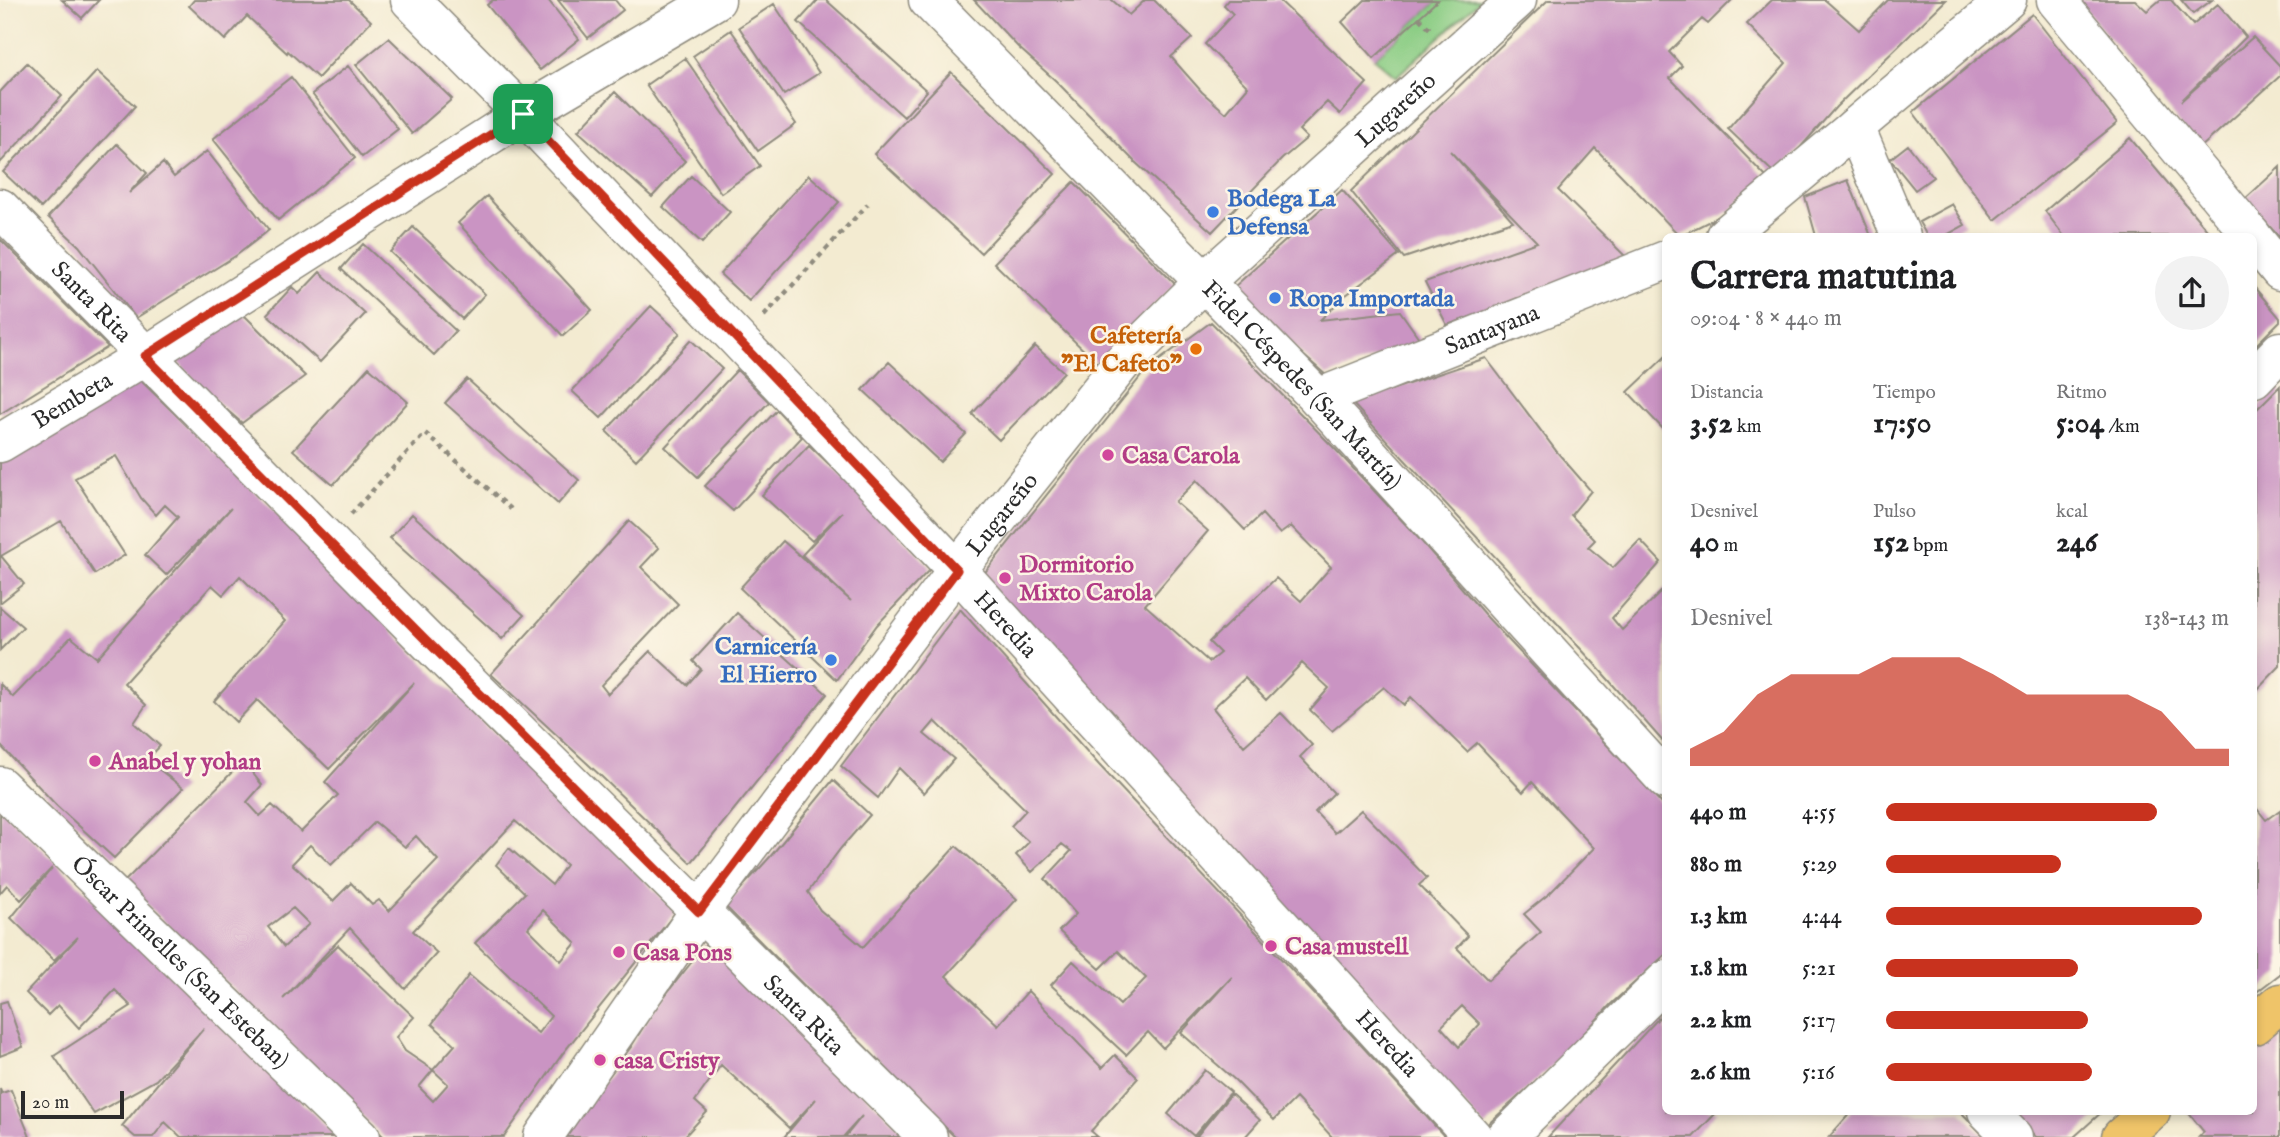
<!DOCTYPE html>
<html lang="es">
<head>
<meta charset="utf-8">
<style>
  :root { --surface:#fff; --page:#f2f2f2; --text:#202124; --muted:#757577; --accent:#c8321e }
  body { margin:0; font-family:"IM FELL English",serif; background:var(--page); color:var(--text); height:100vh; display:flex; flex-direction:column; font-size:26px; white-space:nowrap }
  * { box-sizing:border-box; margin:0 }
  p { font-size:23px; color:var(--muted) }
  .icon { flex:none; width:38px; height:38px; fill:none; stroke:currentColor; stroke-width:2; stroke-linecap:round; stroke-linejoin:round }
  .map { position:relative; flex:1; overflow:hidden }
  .panel { position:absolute; left:1662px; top:233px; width:595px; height:882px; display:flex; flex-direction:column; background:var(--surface); border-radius:10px; box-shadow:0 4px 10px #0003 }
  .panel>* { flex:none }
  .scale { position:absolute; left:21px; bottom:18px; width:103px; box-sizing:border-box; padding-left:7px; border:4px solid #2b2b2b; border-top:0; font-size:19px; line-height:24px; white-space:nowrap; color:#2b2b2b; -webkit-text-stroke:5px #fcf5e5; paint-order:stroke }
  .pin { position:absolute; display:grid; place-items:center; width:60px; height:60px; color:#fff; margin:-30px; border-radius:14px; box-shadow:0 4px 10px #0006 }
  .round { display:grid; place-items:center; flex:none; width:74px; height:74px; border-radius:37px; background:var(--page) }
  .headline { display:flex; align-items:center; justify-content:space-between; height:119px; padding:0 28px }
  h1 { font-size:38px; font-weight:700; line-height:52px }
  .metrics { display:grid; grid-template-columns:repeat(3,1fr); gap:10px; height:119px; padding:7px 28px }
  .metrics div { display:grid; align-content:center }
  .metrics b { font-size:30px; font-weight:700 }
  .metrics small { font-size:19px; font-weight:400 }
  .metrics p { font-size:19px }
  .chart { height:196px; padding:14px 28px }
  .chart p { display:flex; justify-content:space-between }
  .chart svg { width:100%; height:126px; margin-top:7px; fill:var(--accent); opacity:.7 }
  ul { padding:0 28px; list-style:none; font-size:23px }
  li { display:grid; grid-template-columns:112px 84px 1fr; align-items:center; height:52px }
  li i { height:18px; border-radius:9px; background:var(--accent) }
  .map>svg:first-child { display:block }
  .green { fill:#8ccd85; stroke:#5c7c58; stroke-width:2 }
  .building { fill:#ca94c3; fill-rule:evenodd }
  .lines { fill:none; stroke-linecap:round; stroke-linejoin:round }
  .minor-casing { stroke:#8f8b7e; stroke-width:41 }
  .major-casing { stroke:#8f8b7e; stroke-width:41 }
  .path { stroke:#8f8b7e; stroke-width:4.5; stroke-dasharray:5 5; stroke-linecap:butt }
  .minor { stroke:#fff; stroke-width:38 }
  .major { stroke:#efc469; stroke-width:38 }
  .route-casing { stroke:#fff; stroke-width:14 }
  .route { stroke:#c8321e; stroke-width:9 }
  .shop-dot { fill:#3f7fe0; stroke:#fcf5e5; stroke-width:2.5 }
  .food-dot { fill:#e8710a; stroke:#fcf5e5; stroke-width:2.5 }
  .hotel-dot { fill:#d1479c; stroke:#fcf5e5; stroke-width:2.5 }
  .labels { text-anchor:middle; stroke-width:5; stroke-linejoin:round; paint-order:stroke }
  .street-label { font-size:24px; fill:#2b2b2b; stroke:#fcf5e5 }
  .shop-label { font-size:24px; font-weight:bold; fill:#366cbe; stroke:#fcf5e5; text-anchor:start }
  .food-label { font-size:24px; font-weight:bold; fill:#c56008; stroke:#fcf5e5; text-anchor:end }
  .hotel-label { font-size:24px; font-weight:bold; fill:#b23c85; stroke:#fcf5e5; text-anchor:start }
</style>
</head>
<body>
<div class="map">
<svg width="2280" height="1137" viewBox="0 0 2280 1137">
  <rect width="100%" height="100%" fill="#fcf5e5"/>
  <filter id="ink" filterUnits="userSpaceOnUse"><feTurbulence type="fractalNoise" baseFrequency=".0143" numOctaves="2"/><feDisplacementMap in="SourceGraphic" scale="14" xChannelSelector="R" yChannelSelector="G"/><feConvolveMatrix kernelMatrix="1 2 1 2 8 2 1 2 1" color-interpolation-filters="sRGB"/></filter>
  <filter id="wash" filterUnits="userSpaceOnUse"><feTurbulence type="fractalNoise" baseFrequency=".00686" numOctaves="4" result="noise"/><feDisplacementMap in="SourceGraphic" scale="28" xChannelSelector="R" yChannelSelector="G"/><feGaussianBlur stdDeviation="1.57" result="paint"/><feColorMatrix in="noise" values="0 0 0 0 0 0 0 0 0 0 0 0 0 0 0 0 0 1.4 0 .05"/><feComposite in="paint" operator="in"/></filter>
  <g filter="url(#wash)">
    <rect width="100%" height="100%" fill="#f3ebd1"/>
    <path class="green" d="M1438,0H1481L1396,77L1374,58Z"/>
    <g id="blocks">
      <path class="building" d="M62,0H99L82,18Z
        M194,0H349L371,21L318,78L288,51L287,53L247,16L225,40L189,6Z
        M493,0H548L579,39L540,70L487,5Z
        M558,0H615L623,10L588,38Z
        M818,0H826L927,91L904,117L798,22Z
        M974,0H1112L1129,15L1145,0H1154L1192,38L1171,57L1202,92L1226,113L1248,87L1205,44L1233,14L1224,5L1228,0H1279L1367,83L1340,114L1327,102L1299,130L1307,138L1282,159L1212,232L1135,162L1056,81L1018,47Z
        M1365,0H1438L1374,58L1342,22Z
        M1548,0H1732L1708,24L1702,19L1669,52L1682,66L1670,78L1768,179L1732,210L1680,236L1595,148L1558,190L1626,257L1575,282L1447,325L1425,282L1537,242L1450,151L1513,221L1404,258L1351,191Z
        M1772,0H1825L1859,30L1888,0H1946L1836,107L1776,175L1728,129L1786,63L1747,24Z
        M2078,0H2135L2147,11L2160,0H2171L2193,25L2218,4L2246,37L2181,101L2253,37L2280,66V76L2200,148Z
        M2181,0H2212L2193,14Z
        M774,4L819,73L784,95L739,27Z
        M2032,14L2117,123L1995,220L1913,112Z
        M731,30L796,124L758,151L693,56Z
        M389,38L452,99L412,134L356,65Z
        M685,58L760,166L721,193L646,85Z
        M27,63L62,96L0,163V92Z
        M348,66L398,129L362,157L312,94Z
        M97,71L135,106L41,208L3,172Z
        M951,72L1055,174L981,253L874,154Z
        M291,77L355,158L278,220L213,139Z
        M615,92L685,161L652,197L578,131Z
        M2130,138L2212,236H2064L2045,211Z
        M117,144L147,173L129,193L163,163L174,177L207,151L269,230L237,255L136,318L79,246L48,217Z
        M1908,145L1933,177L1915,190L1890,159Z
        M2280,167V238L2245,199Z
        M809,175L839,202L749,301L720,274Z
        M691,176L730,212L702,243L663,207Z
        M1848,180L1871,236H1816L1805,197Z
        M1074,182L1175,284L1097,363L994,263Z
        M1342,190L1399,255L1346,295L1320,320L1400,311L1421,341L1327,376L1293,346L1234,287Z
        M487,196L592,310L563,336L458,223Z
        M1952,204L1965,225L1945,236H1927L1919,222Z
        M413,227L485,294L462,319L390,252Z
        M0,239L108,347L0,414Z
        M363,244L456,331L434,355L341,269Z
        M320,272L365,314L320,362L267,314L292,287L299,294Z
        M2254,287L2280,318V321L2254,347Z
        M651,306L680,333L601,418L572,391Z
        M241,312L305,376L242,423L205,391L173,357Z
        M1211,322L1335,449L1422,542L1485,615L1666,808V954L1611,1004L1564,1055L1485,1127L979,580L1146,370ZM1197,480L1245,530L1262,514L1280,534L1291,526L1331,567L1301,601L1276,578L1209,642L1220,653L1209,662L1145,605L1208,531L1175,502ZM1302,663L1329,688L1310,710L1332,731L1384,687L1404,705L1411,697L1467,752L1477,743L1523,792L1532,782L1594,848L1550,893L1524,914L1541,932L1488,980L1457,948L1468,936L1419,885L1427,878L1361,810L1335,833L1315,812L1334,793L1300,757L1312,745L1281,713L1244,746L1213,708L1245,678L1266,700ZM1462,1006L1480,1024L1459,1047L1441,1027Z
        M691,340L722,369L636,460L606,431Z
        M1035,346L1064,372L999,440L972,414Z
        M1666,356V432L1628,392Z
        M1486,358L1557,452L1591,491L1571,515L1595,540L1588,547L1613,568L1640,540L1661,562L1612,618L1622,630L1666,587V745L1592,661L1352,403Z
        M889,362L966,434L940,462L863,390Z
        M369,367L408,402L333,485L293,450Z
        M737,370L769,402L698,477L665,447Z
        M135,375L287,523L504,745L548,785L676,912L563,1053L504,1137H384L124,882L243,761L262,785L247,802L260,816L272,805L301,832L338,795L325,782L414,683L329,769L257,700L236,722L214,701L285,621L240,576L223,595L212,585L124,683L146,705L134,723L160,746L147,760L183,788L114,858L56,805L0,745V684L13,697L71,637L97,658L231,508L166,575L145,555L178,517L165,505L156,515L141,498L116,456L75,478L125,555L95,574L61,521L1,556L24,584L0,603V459ZM515,821L566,865L552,885L509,848L496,865L525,893L475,943L551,1016L538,1033L469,975L432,1024L455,1045L433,1070L405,1051L396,1037L414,1017L338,945L283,999L350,928L405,989L437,953L413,931ZM375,822L405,847L416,836L438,860L389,911L379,900L372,905L351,883L333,901L292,864L310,845L331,865ZM293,908L309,924L284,947L268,927ZM543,910L576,943L561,961L528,928ZM433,1070L448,1084L433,1101L419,1087Z
        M467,379L579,480L558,504L445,403Z
        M2280,386V666L2254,693V412Z
        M777,410L802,437L733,511L705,486Z
        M809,445L859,493L931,568L877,625L837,680L740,588L783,541L851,601L802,555L842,512L812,541L762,495Z
        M412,514L524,615L502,639L390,538Z
        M629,521L659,548L641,567L678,604L601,685L608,694L650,651L687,685L701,669L693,661L737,613L827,694L691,863L603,778L491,674Z
        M0,607L23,627L0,650Z
        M960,609L1099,765L1318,998L1445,1137H1332L1296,1098L1274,1120L1235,1080L1181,1033L1232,977L1163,1048L1148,1032L1126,1055L1051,985L1073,961L1120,1005L1146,978L1118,951L1100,969L1059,931L1076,914L1045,879L1071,851L1062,844L1032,872L1016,855L1029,842L1011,826L1026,810L935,721L924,734L954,759L924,793L899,768L878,798L841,766Z
        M833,780L870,815L841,848L808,892L820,910L863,947L956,846L1017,899L946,976L998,1025L1028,991L1102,1068L1115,1055L1138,1078L1091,1131L1098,1137H955L725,906L770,857Z
        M2254,805L2266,820L2280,810V974L2254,994Z
        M0,808L337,1137H181L165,1122L153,1137H135L122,1126L204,1028L156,1080L94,1114L54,1056L131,1006L115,990L79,1028L58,1005L48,1015L26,993L78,937L54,960L11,918L52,868L21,900L7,885L0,893Z
        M707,943L909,1137H845L862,1116L843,1137H784L816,1099L789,1128L721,1065L695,1101L707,1112L684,1137H563L631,1047L655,1008Z
        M7,1001L23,1047L0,1056V1003Z
        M1666,1010V1111H1718L1693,1137H1548Z
        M2280,1021V1137H2199L2204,1132L2187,1111H2254V1043Z
        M1205,1070L1231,1092L1194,1136L1168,1114Z
        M0,1088L2,1093L11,1090L30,1137H0Z
        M1231,1094L1260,1120L1245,1137H1196Z
        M1852,1111H1960L1985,1137H1829Z
        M2012,1111H2103L2074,1137H2036Z"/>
    </g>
  </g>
  <g filter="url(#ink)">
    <use href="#blocks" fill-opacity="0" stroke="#8f8b7e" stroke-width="2"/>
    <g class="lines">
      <g class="minor-casing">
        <g id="minor">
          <path id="s1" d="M410,0L523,114L957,570L1473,1137"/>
          <path id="s2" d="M928,0L1318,398L1666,780"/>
          <path d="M2056,0L2252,236"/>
          <path d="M1855,127L1901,236"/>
          <path id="s3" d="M0,208L422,636L928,1137"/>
          <path d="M1725,236L2007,0"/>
          <path d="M2254,239L2280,271"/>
          <path d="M2254,378L2280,351"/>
          <path id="s4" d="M1318,398L1666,260"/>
          <path id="s5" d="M0,443L145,356L523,114L716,0"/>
          <path id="s6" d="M0,786L361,1137"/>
          <path d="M1987,1111L2013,1137"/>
          <path id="s7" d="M543,1137L699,912L957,570L1122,363L1204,282L1517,0"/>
          <path d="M1506,1137L1666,980"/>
        </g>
      </g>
      <g class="major-casing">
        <path id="major" d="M2254,1025L2280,1003
          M2121,1137L2151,1111"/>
      </g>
      <path class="path" d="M1419,18L1430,29
        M764,316L868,204
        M351,514L425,433L511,509"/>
      <use href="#minor" class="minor"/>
      <use href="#major" class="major"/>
    </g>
  </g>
  <g class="lines" filter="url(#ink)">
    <g class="route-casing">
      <path id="route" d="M523,114L957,570L699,912L422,636L145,356Z"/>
    </g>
    <use href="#route" class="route"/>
  </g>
  <g class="shop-dot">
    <circle cx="1213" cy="212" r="7"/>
    <circle cx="1275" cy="298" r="7"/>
    <circle cx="831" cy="660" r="7"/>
  </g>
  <circle class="food-dot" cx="1196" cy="349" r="7"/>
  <g class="hotel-dot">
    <circle cx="1108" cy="455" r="7"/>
    <circle cx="1005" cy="578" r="7"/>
    <circle cx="95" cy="761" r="7"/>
    <circle cx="1271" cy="946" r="7"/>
    <circle cx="619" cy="952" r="7"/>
    <circle cx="600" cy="1060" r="7"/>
  </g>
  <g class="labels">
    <g class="street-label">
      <text dy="8" stroke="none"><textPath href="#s7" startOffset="1340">Lugareño</textPath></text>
      <text dy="8" stroke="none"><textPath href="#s3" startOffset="131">Santa Rita</textPath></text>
      <text dy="8" stroke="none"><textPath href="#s4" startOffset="187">Santayana</textPath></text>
      <text dy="8" stroke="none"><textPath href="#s2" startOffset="537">Fidel Céspedes (San Martín)</textPath></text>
      <text dy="8" stroke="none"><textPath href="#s5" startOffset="84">Bembeta</textPath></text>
      <text dy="8" stroke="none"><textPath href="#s7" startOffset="774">Lugareño</textPath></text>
      <text dy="8" stroke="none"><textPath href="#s1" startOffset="863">Heredia</textPath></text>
      <text dy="8" stroke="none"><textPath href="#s6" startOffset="252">Óscar Primelles (San Esteban)</textPath></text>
      <text dy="8" stroke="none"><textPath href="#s3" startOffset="1139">Santa Rita</textPath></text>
      <text dy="8" stroke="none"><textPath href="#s1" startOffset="1430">Heredia</textPath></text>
    </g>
    <g class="shop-label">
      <text x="1227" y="206">Bodega La<tspan x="1227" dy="28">Defensa</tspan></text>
      <text x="1289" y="306">Ropa Importada</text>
      <text x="817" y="654" text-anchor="end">Carnicería<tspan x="817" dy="28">El Hierro</tspan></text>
    </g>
    <g class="food-label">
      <text x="1182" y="343">Cafetería<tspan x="1182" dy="28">"El Cafeto"</tspan></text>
    </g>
    <g class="hotel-label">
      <text x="1122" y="463">Casa Carola</text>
      <text x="1019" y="572">Dormitorio<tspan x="1019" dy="28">Mixto Carola</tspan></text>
      <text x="109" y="769">Anabel y yohan</text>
      <text x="1285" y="954">Casa mustell</text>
      <text x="633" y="960">Casa Pons</text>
      <text x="614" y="1068">casa Cristy</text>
    </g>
  </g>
</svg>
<div class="scale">20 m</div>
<div class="pin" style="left:523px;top:114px;background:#1e9e55"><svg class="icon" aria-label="arrive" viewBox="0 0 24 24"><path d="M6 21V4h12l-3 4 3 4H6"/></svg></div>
<section class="panel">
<div class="headline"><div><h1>Carrera matutina</h1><p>09:04 · 8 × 440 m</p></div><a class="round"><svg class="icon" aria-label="share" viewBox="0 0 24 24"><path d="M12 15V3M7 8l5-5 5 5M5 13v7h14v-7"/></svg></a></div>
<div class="metrics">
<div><p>Distancia</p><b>3.52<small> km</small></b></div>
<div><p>Tiempo</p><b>17:50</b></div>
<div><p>Ritmo</p><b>5:04<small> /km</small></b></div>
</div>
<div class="metrics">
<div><p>Desnivel</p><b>40<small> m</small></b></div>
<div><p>Pulso</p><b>152<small> bpm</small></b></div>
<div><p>kcal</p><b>246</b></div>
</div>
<div class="chart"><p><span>Desnivel</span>138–143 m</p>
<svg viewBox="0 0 160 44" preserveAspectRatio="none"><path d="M0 44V38L10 32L20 19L30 12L40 12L50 12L60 6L70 6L80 6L90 12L100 19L110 19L120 19L130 19L140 25L150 38L160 38V44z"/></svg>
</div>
<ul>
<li><b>440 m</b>4:55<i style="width:79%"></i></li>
<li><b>880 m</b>5:29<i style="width:51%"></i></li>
<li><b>1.3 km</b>4:44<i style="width:92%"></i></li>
<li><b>1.8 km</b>5:21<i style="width:56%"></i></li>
<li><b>2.2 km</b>5:17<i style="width:59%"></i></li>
<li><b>2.6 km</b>5:16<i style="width:60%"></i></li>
</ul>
</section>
</div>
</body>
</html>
